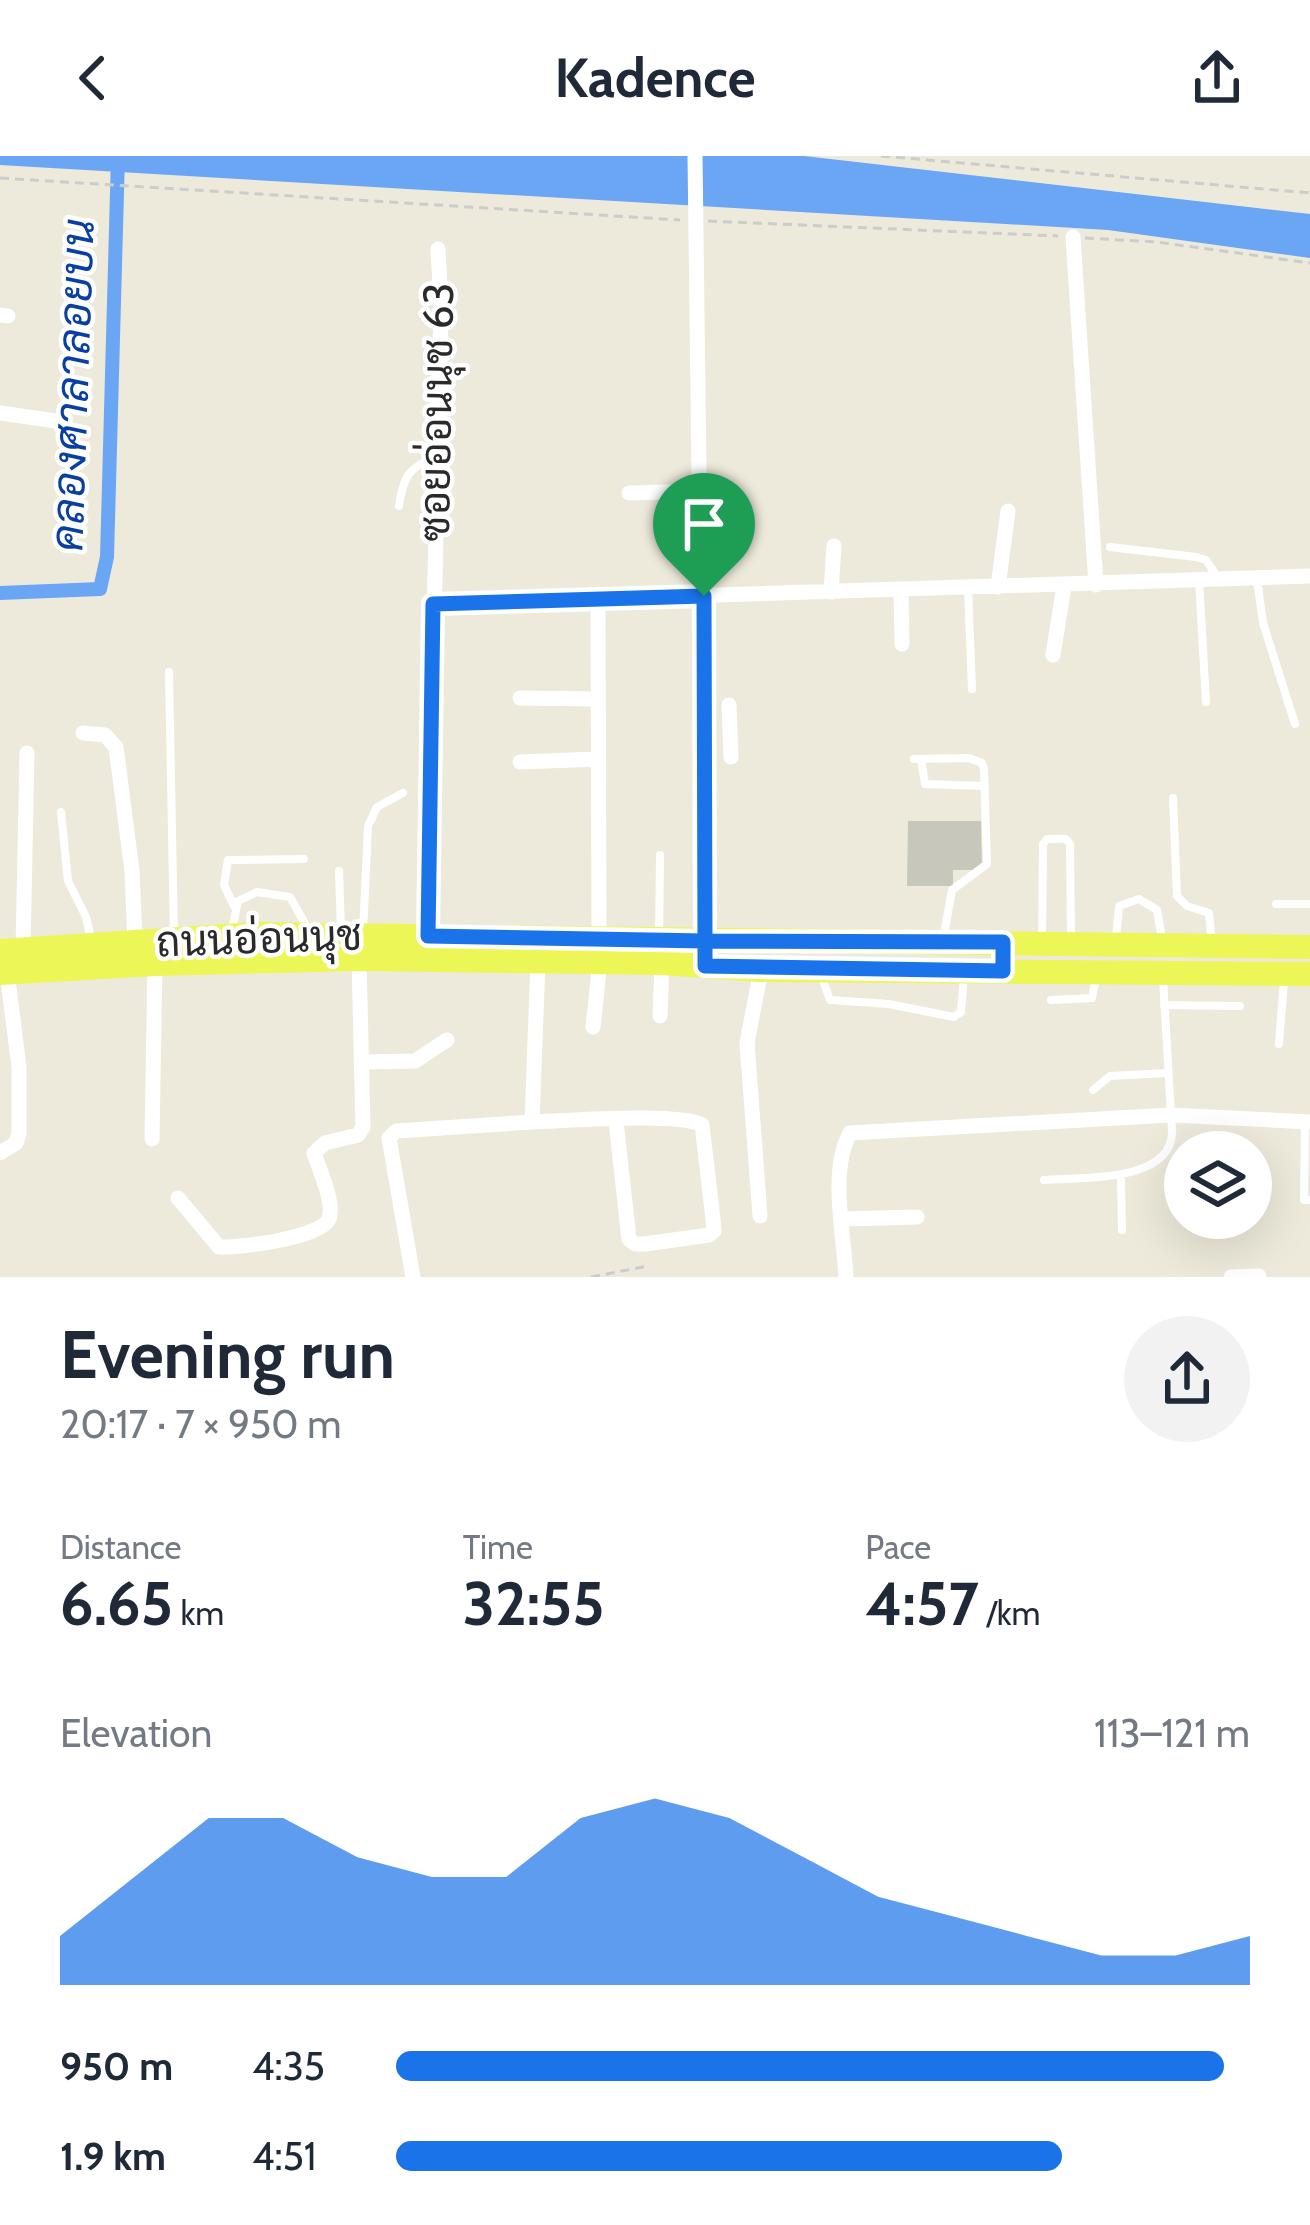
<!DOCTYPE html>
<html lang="en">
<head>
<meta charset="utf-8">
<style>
  :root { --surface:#fff; --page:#f2f2f3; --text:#1f2937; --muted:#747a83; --accent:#1a73e8 }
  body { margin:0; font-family:Cabin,Sarabun,sans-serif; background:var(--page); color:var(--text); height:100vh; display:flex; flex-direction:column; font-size:45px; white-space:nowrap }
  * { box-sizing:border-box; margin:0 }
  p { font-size:39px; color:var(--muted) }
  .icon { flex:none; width:66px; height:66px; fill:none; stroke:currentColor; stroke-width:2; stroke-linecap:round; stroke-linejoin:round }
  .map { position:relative; height:1121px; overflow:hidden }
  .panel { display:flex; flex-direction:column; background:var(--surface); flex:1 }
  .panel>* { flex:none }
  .tools { position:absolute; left:1164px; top:975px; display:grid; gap:24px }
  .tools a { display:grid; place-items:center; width:108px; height:108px; border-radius:50%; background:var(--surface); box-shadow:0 12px 48px #0002; font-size:60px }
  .pin { position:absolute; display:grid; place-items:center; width:102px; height:102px; color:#fff; margin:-123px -51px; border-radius:50% 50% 50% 0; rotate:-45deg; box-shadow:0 0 12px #0007 }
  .pin .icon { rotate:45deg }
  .round { display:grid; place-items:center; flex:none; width:126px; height:126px; border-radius:63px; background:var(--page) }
  .head { display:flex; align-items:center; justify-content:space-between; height:204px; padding:0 60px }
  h1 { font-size:66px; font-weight:700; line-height:90px }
  .metrics { display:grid; grid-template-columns:repeat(3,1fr); gap:18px; height:204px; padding:12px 60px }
  .metrics div { display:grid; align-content:center }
  .metrics b { font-size:60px; font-weight:700 }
  .metrics small { font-size:33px; font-weight:400 }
  .metrics p { font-size:33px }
  .chart { height:336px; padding:24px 60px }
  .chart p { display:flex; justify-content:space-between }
  .chart svg { width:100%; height:216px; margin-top:12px; fill:var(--accent); opacity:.7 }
  ul { padding:0 60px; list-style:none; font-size:39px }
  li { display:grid; grid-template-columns:192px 144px 1fr; align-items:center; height:90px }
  li i { height:30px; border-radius:15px; background:var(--accent) }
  header { display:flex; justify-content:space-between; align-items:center; height:156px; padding:0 60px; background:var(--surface); font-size:54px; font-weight:700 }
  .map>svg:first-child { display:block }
  .water { fill:#6aa6f3 }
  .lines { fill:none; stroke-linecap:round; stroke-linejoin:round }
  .canal { stroke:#6aa6f3; stroke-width:14 }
  .building { fill:#c8c7bb }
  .path { stroke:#ccc; stroke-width:3; stroke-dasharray:9 6; stroke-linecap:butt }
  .service { stroke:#fff; stroke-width:8 }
  .minor { stroke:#fff; stroke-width:15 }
  .primary { stroke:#ecf657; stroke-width:24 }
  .route-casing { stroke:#fff; stroke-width:24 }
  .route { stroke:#1a73e8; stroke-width:15 }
  .labels { text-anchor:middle; stroke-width:9; stroke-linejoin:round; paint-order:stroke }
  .street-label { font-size:42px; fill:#2a2a2a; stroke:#fff }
  .water-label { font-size:45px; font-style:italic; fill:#083fa0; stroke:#fff }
</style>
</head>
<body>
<header><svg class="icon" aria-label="back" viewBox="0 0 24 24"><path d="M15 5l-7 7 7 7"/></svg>Kadence<svg class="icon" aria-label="share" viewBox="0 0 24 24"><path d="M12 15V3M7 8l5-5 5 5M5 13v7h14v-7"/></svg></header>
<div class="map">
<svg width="1310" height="1121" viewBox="0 0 1310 1121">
  <rect width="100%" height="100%" fill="#edeadb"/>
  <path class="water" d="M0,0H804L1310,58V102L1108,74L0,9Z"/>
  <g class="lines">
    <path class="canal" d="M0,437L100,433L107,401L118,0"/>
  </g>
  <path class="building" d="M908,665H981L982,714H953V730H907Z"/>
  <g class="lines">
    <path class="path" d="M881,0L1310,37
      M0,22L680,64
      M708,65L1058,80
      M1085,82L1157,86L1310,107
      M591,1121L648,1110"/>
    <path class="service" d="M399,350C403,322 408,311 435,302
      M1110,391L1196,401L1206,404L1218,422
      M1257,423L1263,467L1295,568
      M1199,424L1206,546
      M968,432L972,533
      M169,516L174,781
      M914,603L969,602L982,607L984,613L987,708L952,734L943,784
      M921,603L925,628L984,630
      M1173,642L1177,740L1187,750L1209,757L1212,787
      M61,656L68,725L86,761L92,787
      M339,715L341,774
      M1276,748H1310
      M234,750L224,729L228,704L304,703
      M363,777L368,670L377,651L403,637
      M231,778L238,745L257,736L290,741L309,775
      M659,781L660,699
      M1116,782L1119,750L1139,743L1157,754L1162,783
      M1042,785L1043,688L1047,683H1066L1070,688L1071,784
      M822,822L830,844L889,848L954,861L961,856L964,819
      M1051,844L1092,842L1096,820
      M1164,849L1240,850
      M1279,888L1284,824
      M1093,934L1110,920L1168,917
      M1305,968L1304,1044H1310
      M1121,1018L1122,1074
      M1044,1024C1081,1021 1173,1027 1172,975L1163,823"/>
    <path class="minor" d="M695,0L705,785
      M1073,81L1096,429
      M0,159L8,160
      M0,257L63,266
      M629,337L702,335
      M998,431L1008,355
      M901,434L902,488
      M831,436L834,390
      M598,444L599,783
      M433,448L1310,420
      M1053,499L1064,430
      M520,542L598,543
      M729,549L731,601
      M83,577L105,579L116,591L132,715L135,786
      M520,606L598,603
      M427,780L441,149L438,93
      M23,793L27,597
      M660,860L662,807
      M593,871L600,806
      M361,906L415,905L447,884
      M532,966C566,965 679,956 702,969L713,1063L714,1075L709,1079L645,1088H635L629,1083L616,965
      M152,983L155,808
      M0,997L16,987L19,978V911L7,816
      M178,1042L219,1091C240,1092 320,1082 329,1063C335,1047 319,1013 314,997L325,987L358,979L363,971L359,803
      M760,1060L747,887L761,814
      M843,1063L917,1061
      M413,1121L389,982L396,975L532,966L538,805
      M846,1121C844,1077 829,1016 850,977L1171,959L1310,966
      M1231,1121L1259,1120"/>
    <path class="primary" d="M0,795L254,778L1310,791
      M0,817L155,808L359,803L662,807L761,814L1310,818"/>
  </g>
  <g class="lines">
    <g class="route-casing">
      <path id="route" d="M704,440L433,448L428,780L705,785V810L1003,815V786L705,785L704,440"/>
    </g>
    <use href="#route" class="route"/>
  </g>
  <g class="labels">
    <g class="street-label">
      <text transform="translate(436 256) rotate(-89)" y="15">ซอยอ่อนนุช 63</text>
      <text transform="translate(259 782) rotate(-2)" y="15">ถนนอ่อนนุช</text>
    </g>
    <g class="water-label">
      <text transform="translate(72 229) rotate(-88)" y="16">คลองศาลาลอยบน</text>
    </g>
  </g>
</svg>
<div class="tools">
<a><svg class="icon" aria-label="layers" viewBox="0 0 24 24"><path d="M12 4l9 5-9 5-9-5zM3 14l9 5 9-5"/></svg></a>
</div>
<div class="pin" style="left:704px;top:440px;background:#1e9e55"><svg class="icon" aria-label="arrive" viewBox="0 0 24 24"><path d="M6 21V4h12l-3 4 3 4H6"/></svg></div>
</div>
<section class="panel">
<div class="head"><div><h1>Evening run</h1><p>20:17 · 7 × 950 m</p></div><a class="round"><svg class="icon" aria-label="share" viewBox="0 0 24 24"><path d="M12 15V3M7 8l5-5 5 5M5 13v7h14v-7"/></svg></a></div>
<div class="metrics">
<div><p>Distance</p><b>6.65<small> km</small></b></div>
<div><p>Time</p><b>32:55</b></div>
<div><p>Pace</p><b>4:57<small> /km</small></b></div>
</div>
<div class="chart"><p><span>Elevation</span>113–121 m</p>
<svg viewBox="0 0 160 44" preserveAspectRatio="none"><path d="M0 44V34L10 22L20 10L30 10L40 18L50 22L60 22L70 10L80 6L90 10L100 18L110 26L120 30L130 34L140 38L150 38L160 34V44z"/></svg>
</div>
<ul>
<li><b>950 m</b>4:35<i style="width:97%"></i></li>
<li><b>1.9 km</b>4:51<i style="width:78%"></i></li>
</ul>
</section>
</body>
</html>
